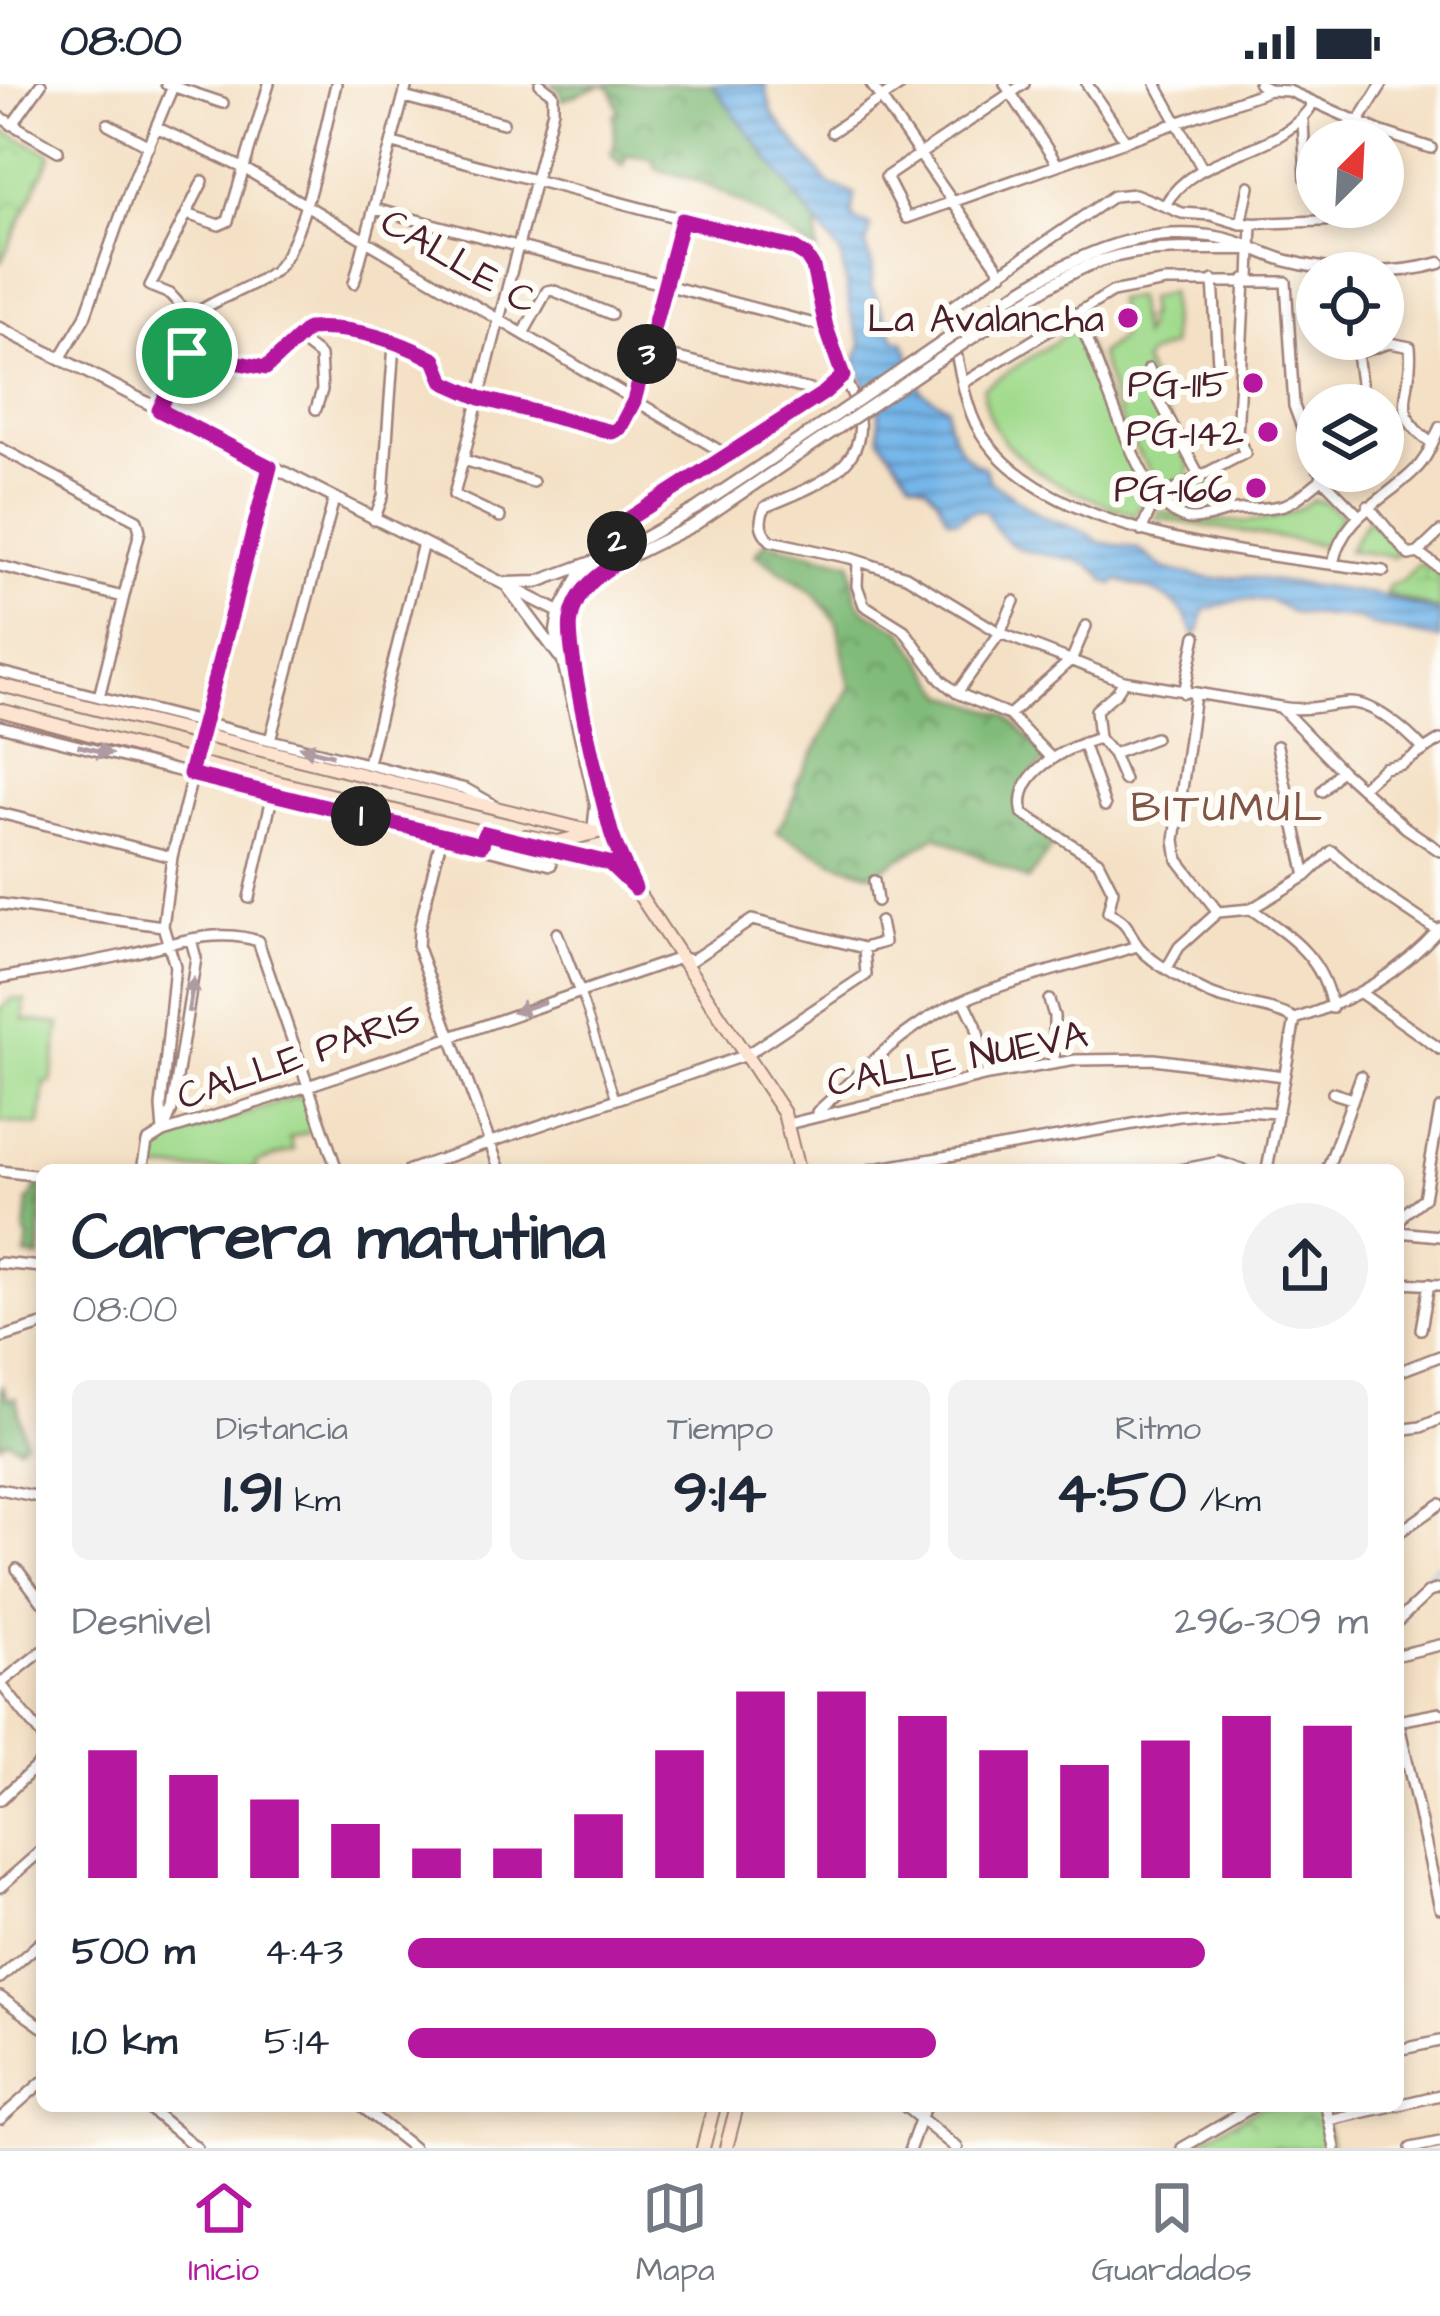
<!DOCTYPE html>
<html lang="es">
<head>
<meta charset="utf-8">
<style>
  :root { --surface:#fff; --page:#f2f2f3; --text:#1f2937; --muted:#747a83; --line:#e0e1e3; --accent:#b5179e }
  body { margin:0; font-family:"Architects Daughter",sans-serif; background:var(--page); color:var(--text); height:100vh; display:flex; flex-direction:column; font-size:45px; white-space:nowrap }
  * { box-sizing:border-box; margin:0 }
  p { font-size:39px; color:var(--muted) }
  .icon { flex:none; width:66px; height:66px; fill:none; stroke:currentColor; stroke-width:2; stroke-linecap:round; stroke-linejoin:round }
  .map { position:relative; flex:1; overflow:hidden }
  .drawer { position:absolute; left:36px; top:1080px; width:1368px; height:948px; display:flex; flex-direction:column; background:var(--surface); border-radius:18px; box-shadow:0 6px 18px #0003 }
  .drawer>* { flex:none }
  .needle { width:78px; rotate:24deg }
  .tools { position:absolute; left:1296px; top:36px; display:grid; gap:24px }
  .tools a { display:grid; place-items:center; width:108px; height:108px; border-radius:50%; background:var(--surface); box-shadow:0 6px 18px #0003; font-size:60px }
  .pin { position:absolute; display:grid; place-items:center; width:102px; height:102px; color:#fff; margin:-51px; border:6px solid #fff; border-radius:50%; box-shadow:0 3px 12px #0007 }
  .km { position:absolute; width:60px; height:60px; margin:-30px; border-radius:50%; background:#222; color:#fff; font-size:33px; line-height:60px; text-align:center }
  .round { display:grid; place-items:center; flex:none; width:126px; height:126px; border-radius:63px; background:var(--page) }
  .summary { display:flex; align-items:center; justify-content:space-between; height:204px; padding:0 36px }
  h1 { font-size:66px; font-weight:800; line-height:90px }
  .metrics { display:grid; grid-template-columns:repeat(3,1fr); gap:18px; height:204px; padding:12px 36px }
  .metrics div { display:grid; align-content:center; border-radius:18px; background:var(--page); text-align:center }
  .metrics b { font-size:60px; font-weight:800 }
  .metrics small { font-size:33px; font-weight:400 }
  .metrics p { font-size:33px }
  .chart { height:336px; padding:24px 36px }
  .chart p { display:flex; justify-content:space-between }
  .chart svg { width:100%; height:216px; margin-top:12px; stroke:var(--accent); stroke-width:6 }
  ul { padding:0 36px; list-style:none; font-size:39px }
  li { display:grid; grid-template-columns:192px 144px 1fr; align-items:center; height:90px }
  li i { height:30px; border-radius:15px; background:var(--accent) }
  .status { display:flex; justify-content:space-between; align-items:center; height:84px; padding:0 60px; background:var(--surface); direction:ltr }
  .status svg { height:33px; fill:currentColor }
  .dock { display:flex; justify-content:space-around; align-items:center; height:168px; border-top:3px solid var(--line); background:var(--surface); font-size:33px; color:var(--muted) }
  .dock a { display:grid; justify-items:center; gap:6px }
  .dock .current { color:var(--accent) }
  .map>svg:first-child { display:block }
  .grass { fill:#a2db8e; stroke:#767d5c; stroke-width:3 }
  .forest { fill:url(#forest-crowns); stroke:#666d52; stroke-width:3 }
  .wetland { fill:url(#wetland-marsh); stroke:#767d5c; stroke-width:3 }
  .park { fill:url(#park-crowns); stroke:#767d5c; stroke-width:3 }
  .water { fill:url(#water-rules); stroke:#606a8a; stroke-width:3 }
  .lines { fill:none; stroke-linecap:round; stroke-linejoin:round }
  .stream { stroke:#75b6e9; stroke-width:3 }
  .pedestrian-casing { stroke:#9f8078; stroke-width:10 }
  .minor-casing { stroke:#9f8078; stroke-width:14 }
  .tertiary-casing { stroke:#9f8078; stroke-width:15 }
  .secondary-casing { stroke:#9f8078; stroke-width:16 }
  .pedestrian { stroke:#fff; stroke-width:6 }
  .minor { stroke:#fff; stroke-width:9 }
  .tertiary { stroke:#fff; stroke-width:10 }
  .secondary { stroke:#fde4d1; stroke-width:12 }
  .tertiary-bridge-casing { stroke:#9f8078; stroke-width:15; stroke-linecap:butt }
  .tertiary-bridge { stroke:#fff; stroke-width:10 }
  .oneway { fill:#ae9aa0 }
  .route-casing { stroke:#fff; stroke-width:24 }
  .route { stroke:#b5179e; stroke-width:15 }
  .poi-dot { fill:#b5179e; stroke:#fdfcf7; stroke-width:4.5 }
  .labels { text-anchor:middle; stroke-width:12; stroke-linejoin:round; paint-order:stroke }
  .street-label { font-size:39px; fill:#4a1f2b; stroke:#fdfcf7 }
  .poi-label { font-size:39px; fill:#4a1f2b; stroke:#fdfcf7; text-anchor:end }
  .neighbourhood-label { font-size:42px; letter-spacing:3px; fill:#815446; stroke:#fdfcf7 }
</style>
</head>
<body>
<div class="status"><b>08:00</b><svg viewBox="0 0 49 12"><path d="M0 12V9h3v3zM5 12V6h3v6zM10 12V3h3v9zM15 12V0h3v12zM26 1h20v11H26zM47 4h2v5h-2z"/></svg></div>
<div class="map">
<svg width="1440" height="2064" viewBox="0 0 1440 2064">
  <defs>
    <pattern id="forest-crowns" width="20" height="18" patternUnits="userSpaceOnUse" patternTransform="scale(3)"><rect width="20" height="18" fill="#81bb79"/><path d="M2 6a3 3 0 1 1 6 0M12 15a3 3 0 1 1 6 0" fill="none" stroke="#6c9763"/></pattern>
    <pattern id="wetland-marsh" width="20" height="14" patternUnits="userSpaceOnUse" patternTransform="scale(3)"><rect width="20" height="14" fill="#a2db8e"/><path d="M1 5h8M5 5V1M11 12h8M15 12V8" fill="none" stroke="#8dbc7b"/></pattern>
    <pattern id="park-crowns" width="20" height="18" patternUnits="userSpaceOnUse" patternTransform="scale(3)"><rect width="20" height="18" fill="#a2db8e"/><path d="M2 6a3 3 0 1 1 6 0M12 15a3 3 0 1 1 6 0" fill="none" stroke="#8dbc7b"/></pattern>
    <pattern id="water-rules" width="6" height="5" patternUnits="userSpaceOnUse" patternTransform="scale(3)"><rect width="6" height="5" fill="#75b6e9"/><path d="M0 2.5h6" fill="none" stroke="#6293bd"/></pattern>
  </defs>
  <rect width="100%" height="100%" fill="#fdfcf7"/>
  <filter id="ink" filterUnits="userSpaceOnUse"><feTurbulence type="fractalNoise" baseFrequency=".00833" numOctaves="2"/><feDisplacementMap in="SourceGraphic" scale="24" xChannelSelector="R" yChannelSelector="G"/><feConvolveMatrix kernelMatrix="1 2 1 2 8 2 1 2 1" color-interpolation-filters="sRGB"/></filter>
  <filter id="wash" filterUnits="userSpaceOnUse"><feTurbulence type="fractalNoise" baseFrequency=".004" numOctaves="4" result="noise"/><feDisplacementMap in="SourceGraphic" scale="48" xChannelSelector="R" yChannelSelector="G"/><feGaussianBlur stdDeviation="2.7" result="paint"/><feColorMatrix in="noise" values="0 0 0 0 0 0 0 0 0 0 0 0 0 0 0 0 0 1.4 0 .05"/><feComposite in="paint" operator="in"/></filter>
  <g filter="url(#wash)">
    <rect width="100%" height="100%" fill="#f4e0c4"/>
    <path class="grass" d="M1170,208L1171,262L1148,271L1143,278L1190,381L1188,392L1161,405L1124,346L1099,270L1121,254L1116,216L1135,213L1142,252L1146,243L1145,233L1149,232L1147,215Z
      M1073,246L1084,255L1126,366L1149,405L1135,431C1076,411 987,377 983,304Z
      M1201,398L1210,401L1215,412L1211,424L1195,430L1179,428L1167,413Z
      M1312,416L1324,418L1342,431L1324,461L1156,434L1158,427C1208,436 1269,450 1312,416Z
      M1368,435L1399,462L1394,473L1348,466Z
      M12,915L25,916L24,936L60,940L51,999H45L40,1040L37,1042L0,1038V926Z
      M305,1010L317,1045L290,1054L294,1066L255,1079L256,1086H155L159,1059Z"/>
    <path class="forest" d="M551,0H712L817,139V169C772,137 712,94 657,86L652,74L627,71L623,82L611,71L615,58L614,31L619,28L612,6L604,0L562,16L560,7Z
      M766,458L851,478L856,514L865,526L902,546L947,611L1006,631L1048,674L1022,700L1018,728L1058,754L1028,796L937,752L873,790L837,779L777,748L796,711V700L850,604L837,539L814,509L755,470Z
      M38,1096H42L40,1174L26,1172L29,1153L25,1150L28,1116L32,1114Z
      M2,1301L8,1315L16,1314L25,1357L18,1363L8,1356L0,1360Z"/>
    <path class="wetland" d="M1419,479L1440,489V527L1386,510L1389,501L1403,496Z"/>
    <path class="park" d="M0,35L5,37L1,46L50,69V74L0,180Z
      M1261,2022H1322L1332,2064H1186Z"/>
    <path class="water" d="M712,0H765L772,29L799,64L830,101L855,110L852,135L871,142L866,162L873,185L871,202L895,255L904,257L922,308L947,322C945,343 962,378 984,383L990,397L1041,432L1088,449L1098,458L1138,465L1165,485L1212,495L1246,493L1379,511L1440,529V555L1374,542L1355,534L1294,529L1270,516H1239L1204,526L1199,548L1194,551C1182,512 1153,506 1118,496L1114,500L1105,497C1090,468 1042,475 1016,463C999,455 995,441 985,427L974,426L957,436L947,434L938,415L927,402L911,396L880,354L879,327L855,279L862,260L851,231L841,171Z"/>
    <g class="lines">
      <path class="stream" d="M1398,1520L1440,1479"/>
    </g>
  </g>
  <g filter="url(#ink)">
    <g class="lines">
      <g class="pedestrian-casing">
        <path id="pedestrian" d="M581,910L616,1016"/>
      </g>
      <g class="minor-casing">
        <path id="minor" d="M166,0L223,19
          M871,0L1002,189
          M1005,0L1057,80
          M1024,0L886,93L907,134L1270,6
          M1087,0L1125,56
          M1156,0L1202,84
          M1259,0L1270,6L1289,7L1379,47L1431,64
          M404,13L503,39
          M0,33L58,67
          M1303,37L1306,95L1317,104
          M1359,37L1382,0
          M108,40L149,62
          M12,41L41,0
          M158,44L245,85L727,371
          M832,48L902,0
          M1343,57L1351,36
          M393,59L793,164L806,172L813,183L826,243L843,292L824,309L684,402L627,435L615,449L621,468
          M1165,121C1197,64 1281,75 1314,18
          M1343,123L1345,136L1241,140L1211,131L1182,129L1135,110L1113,112L951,223L948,231C957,265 962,317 979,346C1043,455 1269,471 1384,487
          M375,125L826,243
          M187,130L219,141L228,137L269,0
          M1241,140L1249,102
          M1250,195L1252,139
          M1213,196L1218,279
          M354,199L407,0
          M1073,229C1102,268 1137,433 1191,435C1203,436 1217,430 1228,427C1246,424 1267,426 1284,421C1297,417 1311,403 1322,395
          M191,233L170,210L150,202L203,97
          M524,248L547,207L552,206L611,230
          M297,254L320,272L322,306L316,325
          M1355,255L1364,321
          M648,267L823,309
          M1360,268L1390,259L1410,263C1415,307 1386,329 1432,359
          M187,269L265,284L308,245L370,249L435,276L444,298L480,314L612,348L620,344L634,317L682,135
          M60,275L85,233L131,102L174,0
          M1149,285L1160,318L1199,391
          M843,292C890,374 829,397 765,423C759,436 759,446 771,457L850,474L906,492L1000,549L1124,597L1280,623L1341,686L1406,744L1440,767
          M965,298L1112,208L1165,198H1286L1294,322L1317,384
          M159,325L187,269L191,233C216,213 249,206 274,187C303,163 326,40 336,0
          M0,364L137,436L140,447L99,613
          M464,376L533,398
          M1321,393L1359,432
          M1368,422L1409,471L1418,469L1440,484
          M500,433L454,411L553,26V10L540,0
          M374,436L383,412L394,260
          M1141,447L1155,416L1245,369L1237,352L1245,195
          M1418,469L1440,448
          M858,479L857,502L864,521L904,546L941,596L957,609L1009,631L1052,675
          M1333,480C1342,432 1384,417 1415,386C1427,375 1433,357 1440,343
          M0,482L123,513
          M0,588L466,705L491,719
          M957,609L1000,549L1014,517
          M1184,609L1196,552
          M1195,611L1175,756L1178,776L1218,828
          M1280,623C1306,628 1323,621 1349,619C1373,618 1407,647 1423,665
          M1009,631L1072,575L1086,542
          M0,642L551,781
          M1099,654L1096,626L1117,608L1124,597
          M270,656L334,415
          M1083,659L1105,722
          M1277,662L1306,792
          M1113,670L1155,654
          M368,679L423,459
          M1124,696L1113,670L1099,654C1065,664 1012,689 1023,730L1098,777L1113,807L1108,828C1134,842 1125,846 1139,863C1151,878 1178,892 1194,902C1226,922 1263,918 1295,935
          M1361,704L1384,684L1402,680L1440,656
          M1322,707L1341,686
          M0,729L172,773
          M442,752L419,845L418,864L500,1086
          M874,797L877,817
          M249,814L273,709
          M0,820L163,842
          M1251,825C1291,853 1323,873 1332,924
          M557,849L579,906
          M1167,884L1179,863L1218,828L1251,825L1306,792L1332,767L1374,804L1438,847
          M0,894C40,887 80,881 120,872C164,863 212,842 258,857L337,1086
          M1362,910L1440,965
          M1049,916L1054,932V979
          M965,918L976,941L988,991
          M1295,935C1353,917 1399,890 1440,844
          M1333,1009L1352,1015
          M817,1028C856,993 895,952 941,927C994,898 1078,881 1137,862
          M788,1040L988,991L1076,976L1154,975L1283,992
          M165,1043L172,1026L196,874L191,856
          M163,1048L161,1023L175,882L163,842L172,773L270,383
          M142,1086L147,1058L163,1048C338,995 508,932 680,874L692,876L752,836L864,864L884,858L880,838
          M409,1086L746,971L866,891L864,864
          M869,1086L1179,1032L1244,1027L1276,1029
          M1179,1086L1219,1078L1243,1086
          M1267,1086L1295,935
          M1327,1086L1361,992
          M0,1087L42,1092
          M1398,1141L1404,1130L1424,1114L1440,1025
          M1398,1148L1440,1152
          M0,1179L42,1183
          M1398,1199L1440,1201
          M1421,1245L1429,1200
          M0,1254L42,1241
          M1398,1288L1440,1272
          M1398,1346L1421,1343L1440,1335
          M0,1405L34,1412L42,1407
          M1398,1449L1440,1420
          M17,1485L42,1518
          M1398,1537L1429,1508L1440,1505
          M1398,1571L1440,1561
          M0,1599L42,1652
          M0,1600L42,1567
          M1398,1636L1440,1824
          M1398,1637L1440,1629
          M0,1716L42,1677
          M0,1803L42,1766
          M0,1894L42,1857
          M0,1913L42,1943
          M1398,1966L1440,1957
          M1398,2021L1440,2011
          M146,2022L197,2064
          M361,2022L413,2064
          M1326,2022L1335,2064
          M0,2035L42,1998
          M1329,2036L1392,2022
          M910,2064L925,2022
          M1182,2064L1254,2022
          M1411,2064L1440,2058"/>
      </g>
      <g class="tertiary-casing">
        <path id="tertiary" d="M974,237C1049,186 1127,136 1222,154C1243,158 1263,170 1284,176C1332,189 1391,193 1440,179
          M0,244L571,534
          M982,247C1016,224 1049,199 1087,182C1136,160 1193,166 1246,165
          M506,499L537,498L592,478
          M509,505L559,572
          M610,745L570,554L571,534L577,518L601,487L694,441L835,346
          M593,748L596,720L556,547L559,529L580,490L697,424L829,336
          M905,2022L957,2064"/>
      </g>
      <g class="secondary-casing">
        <path id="secondary" d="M0,601L593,748
          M0,626L194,678L609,779
          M526,752L558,758L610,745L635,804L784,1029L798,1086
          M703,2064L714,2022
          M726,2064L737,2022"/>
      </g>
      <use href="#pedestrian" class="pedestrian"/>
      <use href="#minor" class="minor"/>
      <use href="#tertiary" class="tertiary"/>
      <use href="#secondary" class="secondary"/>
      <g class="tertiary-bridge-casing">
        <path id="tertiary-bridge" d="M829,336L974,237
          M835,346L982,247"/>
      </g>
      <use href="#tertiary-bridge" class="tertiary-bridge"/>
    </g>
    <defs><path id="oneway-solid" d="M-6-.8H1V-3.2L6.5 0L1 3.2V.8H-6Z" transform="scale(3)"/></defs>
    <g class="oneway">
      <use href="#oneway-solid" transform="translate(95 666) rotate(14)"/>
      <use href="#oneway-solid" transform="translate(316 667) rotate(-166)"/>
      <use href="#oneway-solid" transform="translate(191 911) rotate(-81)"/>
      <use href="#oneway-solid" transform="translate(529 923) rotate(161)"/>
    </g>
  </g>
  <g class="lines" filter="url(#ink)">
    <g class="route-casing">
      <path id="route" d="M682,136L793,164L806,172L813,183L826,243L843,292L824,309L619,441L616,453L624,475C600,488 576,506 571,535C565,564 600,707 610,744C615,764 626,784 635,804L609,779L485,749L482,761L190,690L270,383L159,326L187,269L266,284L308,245C353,242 395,255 435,276L444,298L480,314L612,348L620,344L634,317Z"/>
    </g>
    <use href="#route" class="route"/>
  </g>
  <g class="poi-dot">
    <circle cx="1128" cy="234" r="12"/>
    <circle cx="1253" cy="299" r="12"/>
    <circle cx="1268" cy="348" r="12"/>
    <circle cx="1256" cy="404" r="12"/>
  </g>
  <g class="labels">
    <g class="street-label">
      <text transform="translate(460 176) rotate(30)" y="14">CALLE C</text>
      <text transform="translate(298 971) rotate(-19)" y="14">CALLE PARIS</text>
      <text transform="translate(957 973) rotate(-11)" y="14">CALLE NUEVA</text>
    </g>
    <g class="poi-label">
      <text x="1104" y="248">La Avalancha</text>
      <text x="1229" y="313">PG-115</text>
      <text x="1244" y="362">PG-142</text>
      <text x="1232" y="418">PG-166</text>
    </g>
    <g class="neighbourhood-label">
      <text x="1228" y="737">BITUMUL</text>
    </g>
  </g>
</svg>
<div class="tools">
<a><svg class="needle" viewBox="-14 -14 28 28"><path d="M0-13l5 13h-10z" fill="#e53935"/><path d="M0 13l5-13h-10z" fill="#747a83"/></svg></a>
<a><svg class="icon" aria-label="locate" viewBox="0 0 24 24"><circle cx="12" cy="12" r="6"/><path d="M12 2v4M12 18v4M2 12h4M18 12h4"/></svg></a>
<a><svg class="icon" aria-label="layers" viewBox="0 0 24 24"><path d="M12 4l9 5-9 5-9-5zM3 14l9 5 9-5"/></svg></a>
</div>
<div class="pin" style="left:187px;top:269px;background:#1e9e55"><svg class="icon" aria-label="arrive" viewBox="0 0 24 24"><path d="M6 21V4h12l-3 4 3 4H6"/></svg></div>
<b class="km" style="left:361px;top:732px">1</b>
<b class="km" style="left:617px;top:457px">2</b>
<b class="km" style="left:647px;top:270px">3</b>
<section class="drawer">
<div class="summary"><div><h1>Carrera matutina</h1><p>08:00</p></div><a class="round"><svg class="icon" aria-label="share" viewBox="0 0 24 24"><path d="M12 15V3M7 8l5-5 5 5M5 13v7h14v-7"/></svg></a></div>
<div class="metrics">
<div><p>Distancia</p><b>1.91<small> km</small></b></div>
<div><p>Tiempo</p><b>9:14</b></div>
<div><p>Ritmo</p><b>4:50<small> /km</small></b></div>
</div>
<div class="chart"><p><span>Desnivel</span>296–309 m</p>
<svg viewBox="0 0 160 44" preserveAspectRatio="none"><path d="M5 44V18M15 44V23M25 44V28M35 44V33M45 44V38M55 44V38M65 44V31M75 44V18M85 44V6M95 44V6M105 44V11M115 44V18M125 44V21M135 44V16M145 44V11M155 44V13"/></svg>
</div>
<ul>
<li><b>500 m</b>4:43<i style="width:83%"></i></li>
<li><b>1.0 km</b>5:14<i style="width:55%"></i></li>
</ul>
</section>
</div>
<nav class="dock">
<a class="current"><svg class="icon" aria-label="home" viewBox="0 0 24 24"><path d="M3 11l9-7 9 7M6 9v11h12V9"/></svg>Inicio</a>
<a><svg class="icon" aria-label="map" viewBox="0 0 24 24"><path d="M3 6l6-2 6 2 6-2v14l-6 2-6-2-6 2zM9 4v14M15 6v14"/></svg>Mapa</a>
<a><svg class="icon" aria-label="saved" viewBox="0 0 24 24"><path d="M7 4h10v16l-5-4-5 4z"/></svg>Guardados</a>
</nav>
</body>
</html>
